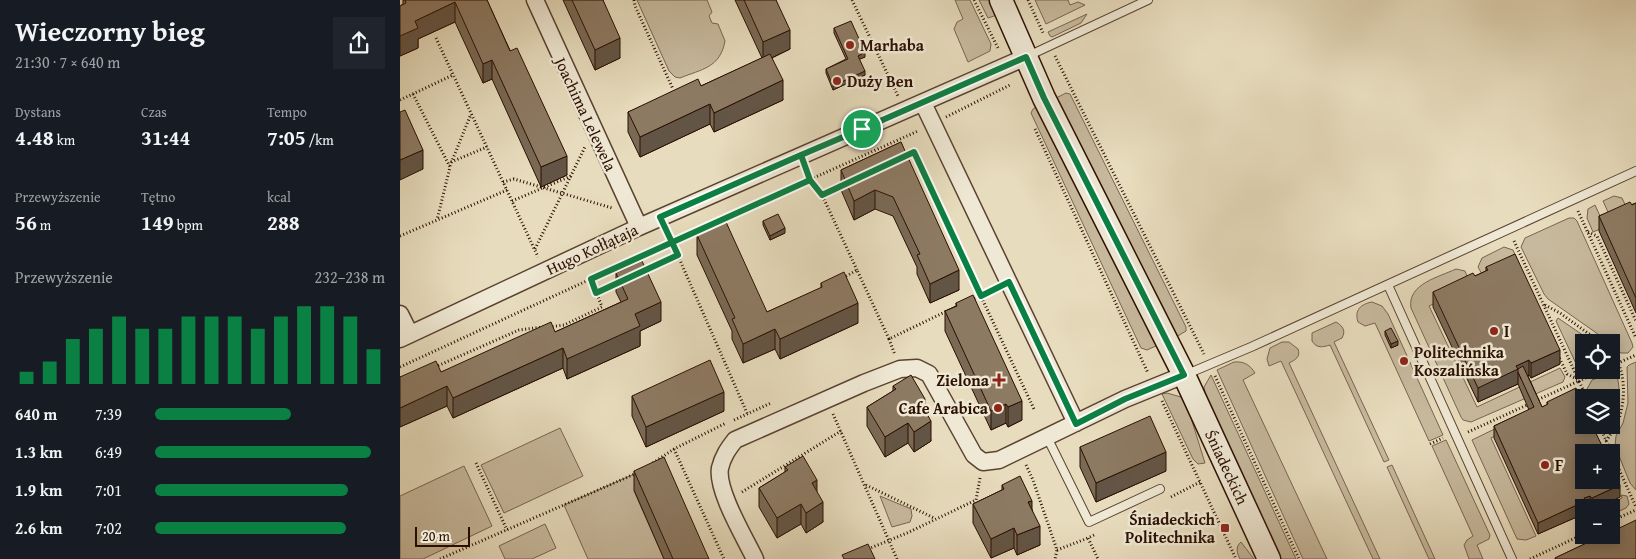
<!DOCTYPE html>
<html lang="pl">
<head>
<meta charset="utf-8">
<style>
  :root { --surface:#171b24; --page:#20242c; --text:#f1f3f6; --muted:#9ea1a6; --accent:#0b8043 }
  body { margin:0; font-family:"Gentium Book Plus",serif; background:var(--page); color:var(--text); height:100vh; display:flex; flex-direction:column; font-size:19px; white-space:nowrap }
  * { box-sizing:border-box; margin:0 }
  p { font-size:16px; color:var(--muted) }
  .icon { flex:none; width:28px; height:28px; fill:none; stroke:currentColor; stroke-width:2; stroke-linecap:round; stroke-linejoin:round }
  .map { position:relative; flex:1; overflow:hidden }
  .details { display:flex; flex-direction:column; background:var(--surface); width:400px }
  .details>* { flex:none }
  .controls { position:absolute; left:1175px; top:334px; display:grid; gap:10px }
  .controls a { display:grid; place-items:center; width:45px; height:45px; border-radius:0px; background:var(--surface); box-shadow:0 2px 12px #0003; font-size:25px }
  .scale { position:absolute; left:15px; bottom:12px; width:55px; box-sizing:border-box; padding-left:5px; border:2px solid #2b0f01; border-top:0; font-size:14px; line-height:18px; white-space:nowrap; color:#2b0f01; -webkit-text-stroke:4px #efe8d4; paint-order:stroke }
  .pin { position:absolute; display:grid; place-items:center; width:42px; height:42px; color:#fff; margin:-21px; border:2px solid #fff; border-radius:50%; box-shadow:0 1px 5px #0007 }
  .round { display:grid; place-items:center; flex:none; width:52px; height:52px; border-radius:0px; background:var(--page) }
  .summary { display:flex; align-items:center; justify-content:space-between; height:85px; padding:0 15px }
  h1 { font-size:28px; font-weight:600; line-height:38px }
  .metrics { display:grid; grid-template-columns:repeat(3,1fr); gap:8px; height:85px; padding:5px 15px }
  .metrics div { display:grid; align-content:center }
  .metrics b { font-size:21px; font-weight:600 }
  .metrics small { font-size:14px; font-weight:400 }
  .metrics p { font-size:14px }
  .chart { height:140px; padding:10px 15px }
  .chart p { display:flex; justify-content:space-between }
  .chart svg { width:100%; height:90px; margin-top:5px; stroke:var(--accent); stroke-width:6 }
  ul { padding:0 15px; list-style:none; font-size:16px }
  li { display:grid; grid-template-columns:80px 60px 1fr; align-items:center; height:38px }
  li i { height:12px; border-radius:6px; background:var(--accent) }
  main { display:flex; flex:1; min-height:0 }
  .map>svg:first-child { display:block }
  .green { fill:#c7b99d; stroke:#79644f }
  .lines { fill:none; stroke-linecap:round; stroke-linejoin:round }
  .lane-casing { stroke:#5a4230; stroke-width:10 }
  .street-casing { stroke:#5a4230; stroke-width:19 }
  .secondary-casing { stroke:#2b0f01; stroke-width:25 }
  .path { stroke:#2b0f01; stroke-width:3; stroke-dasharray:1 2.5; stroke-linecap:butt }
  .lane { stroke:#efe8d4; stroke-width:8 }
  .street { stroke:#efe8d4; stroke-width:16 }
  .secondary { stroke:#efe8d4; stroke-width:22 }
  .wall { fill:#796955; stroke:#2b0f01 }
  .shaded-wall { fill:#635545; stroke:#2b0f01 }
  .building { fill:#8d7a63; stroke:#2b0f01 }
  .route-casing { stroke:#fff; stroke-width:10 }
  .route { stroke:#0b8043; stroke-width:6 }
  .poi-dot { fill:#8f2418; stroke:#efe8d4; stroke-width:2 }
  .labels { text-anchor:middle; stroke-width:5; stroke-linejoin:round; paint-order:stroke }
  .poi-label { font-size:16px; font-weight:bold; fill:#2b0f01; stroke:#efe8d4; text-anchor:start }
  .street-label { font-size:16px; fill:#2b0f01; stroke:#efe8d4 }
</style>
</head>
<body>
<main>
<section class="details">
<div class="summary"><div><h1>Wieczorny bieg</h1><p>21:30 · 7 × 640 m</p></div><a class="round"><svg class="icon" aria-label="share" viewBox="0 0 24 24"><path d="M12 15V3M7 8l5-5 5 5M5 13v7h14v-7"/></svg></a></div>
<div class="metrics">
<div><p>Dystans</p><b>4.48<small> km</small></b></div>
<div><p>Czas</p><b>31:44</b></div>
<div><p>Tempo</p><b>7:05<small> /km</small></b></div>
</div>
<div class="metrics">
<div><p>Przewyższenie</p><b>56<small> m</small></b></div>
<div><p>Tętno</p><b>149<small> bpm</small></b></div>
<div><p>kcal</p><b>288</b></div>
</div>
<div class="chart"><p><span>Przewyższenie</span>232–238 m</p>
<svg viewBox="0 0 160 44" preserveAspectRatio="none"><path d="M5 44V38M15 44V33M25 44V22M35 44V17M45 44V11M55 44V17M65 44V17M75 44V11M85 44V11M95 44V11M105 44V17M115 44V11M125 44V6M135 44V6M145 44V11M155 44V27"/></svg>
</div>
<ul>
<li><b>640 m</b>7:39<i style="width:59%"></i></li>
<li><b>1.3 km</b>6:49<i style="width:94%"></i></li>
<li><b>1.9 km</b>7:01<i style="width:84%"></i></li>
<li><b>2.6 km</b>7:02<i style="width:83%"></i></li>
</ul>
</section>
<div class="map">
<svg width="1236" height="559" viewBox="0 0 1236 559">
  <rect width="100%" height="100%" fill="#e7dcbd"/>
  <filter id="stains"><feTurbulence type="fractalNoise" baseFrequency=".004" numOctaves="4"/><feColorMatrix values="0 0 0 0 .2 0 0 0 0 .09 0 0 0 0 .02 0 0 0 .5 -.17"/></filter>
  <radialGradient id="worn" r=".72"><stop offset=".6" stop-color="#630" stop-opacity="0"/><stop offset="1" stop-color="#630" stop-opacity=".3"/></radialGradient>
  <path class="green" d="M237,0H307L312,12L309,16L312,23L318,24L325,41C320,68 302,69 280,78L275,77L269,71Z
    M555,0H570L591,44L590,51L568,62L554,29L557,22L563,19Z
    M579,0H590L597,15L588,18Z
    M635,0H668L670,5L678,2L685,5L646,24Z
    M687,14L681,23L652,37L650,36L648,32Z
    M666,93L670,94L786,327V331L776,337L656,98Z
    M638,106L758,345L747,350L741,348L631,113L633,109Z
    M1214,196L1222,198L1230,215L1213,223L1203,201Z
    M1195,205L1205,227L1193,232L1187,218L1188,209Z
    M1169,218H1174L1177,221L1232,343L1233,347L1228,353H1221L1211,346V342H1208L1195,332L1148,299L1144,294L1121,247L1125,238Z
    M1104,247L1113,250L1119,264L1085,280L1078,267L1082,258Z
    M1056,269L1065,271L1071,286L1029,306L1077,407L1160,368L1165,377L1163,382L1071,422L1063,420L1061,417L1011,308C1007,284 1039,277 1056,269Z
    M972,302L982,306L988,314L1043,435L1029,441L975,323L965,326L958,322C954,310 961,304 972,302Z
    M1158,318L1193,342H1184V370H1192L1188,372L1179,370L1156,321Z
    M936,322C943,326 946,331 942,338L934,342L989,460L984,462L930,345C923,347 917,349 912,341V333Z
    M882,342H889L898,349C901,357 895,360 889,363L980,559H973L881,361L869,366L867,359L870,348Z
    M834,362C844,361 850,365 855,373L843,380L927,559H903L817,370Z
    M1236,362V490L1230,483L1215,446L1216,436L1223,423L1228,403L1227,367L1229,365Z
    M1210,373L1217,376C1221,390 1219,411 1211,423V398L1191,397L1187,389L1192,380Z
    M811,375L896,559H880L806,398L804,387Z
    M767,393L781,397L787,405L805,463L798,464L793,459L762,394Z
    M1109,422L1117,426L1091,438L1136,536L1126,540L1117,539L1072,440Z
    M160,428L183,476L104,513L81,465Z
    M1046,440L1090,535L1089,539L1077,545L1083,559H1069L1064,545L1067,540L1073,536L1032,446Z
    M992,465L1035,559H1029L987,467Z
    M64,466L92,526L23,559H0V496Z
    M241,471L234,491L264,559H188L164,505Z
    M1221,495L1227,496L1229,504L1226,508L1211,515V508L1201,507L1222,498Z
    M480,496L511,509L512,516L510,522L492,527Z
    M145,524L156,548L132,559H105L99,546Z
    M841,542L854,559H840C837,553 835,547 841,542Z"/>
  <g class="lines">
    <g class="lane-casing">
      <path id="lane" d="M628,56L748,0
        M988,285L1112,559
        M787,374L851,347L1236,171
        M647,437L689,522L760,489"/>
    </g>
    <g class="street-casing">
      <path id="street" d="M135,0L239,227
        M523,103L676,423
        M0,314L10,334
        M0,339L239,227L626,57
        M355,559C345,538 316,490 320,468C323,456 328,449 335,440L464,383L500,369L517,368L529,374L574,455L583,462L599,460L725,399L784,375"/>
    </g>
    <g class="secondary-casing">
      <path id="secondary" d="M601,0L644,98L784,375L869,559"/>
    </g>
    <path class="path" d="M234,0L235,6L273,89
      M452,0L498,96
      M574,0L598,48
      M628,0L644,35
      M36,38L138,257
      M655,56L804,354
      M13,94L50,167L37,220
      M0,100L53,75
      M546,117L610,85
      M635,129L748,373
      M503,157L513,152L634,409
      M51,162L87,147
      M50,166L71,114
      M407,170L410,179L422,195
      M103,182L114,179L212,208
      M443,185L422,195L457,270
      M112,201L171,176
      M1178,211L1236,338
      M1188,232L1197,236L1236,321
      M268,233L347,413
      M0,236L107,190
      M1114,241L1179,381L1203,370
      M135,249L185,147
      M244,271L277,255
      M443,278L457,270L489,339L547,311
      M197,293L218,283
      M571,300L595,289
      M1145,305L1160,313L1200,342
      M149,327L164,325L202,307L191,279
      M489,339L495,355
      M1158,355L1167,374L1179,380
      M1211,366L1236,355
      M0,367L271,242L518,131
      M35,367L119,330L143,327
      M815,376L899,559
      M762,401L836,559
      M1135,401L1179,381L1187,398
      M433,414L497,559
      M334,420L371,403
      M1199,425L1236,507
      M1068,432L1127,405
      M1206,441C1210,435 1214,430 1217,424C1226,402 1227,370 1211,352
      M1030,444L1043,438
      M274,449L324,559
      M76,463L107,530
      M253,463L274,449L326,423
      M626,465L633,480L657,550L655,559
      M466,485L534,518
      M342,492L441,431
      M771,497L800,482
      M1211,521L1236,510
      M694,535L688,538L698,559
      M468,549L507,533L576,500L580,478
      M657,550L688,538
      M40,559L237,473
      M1130,559L1184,534"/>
    <use href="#lane" class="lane"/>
    <use href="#street" class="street"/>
    <use href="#secondary" class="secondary"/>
  </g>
  <path class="wall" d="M3,0H87L167,175L141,187L92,79L83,83L55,22L18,39V48L0,56V6L3,4Z
    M163,0H203L220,58L195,70Z
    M335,0H376L390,49L372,58L383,100L314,132L310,124L240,157L228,132V112L301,86L362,58Z
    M434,28L465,57L459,59L465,75L433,90L426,73V69L446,59L434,33Z
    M501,142L559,290L530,303L517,274V267L493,216L475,209L454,220L441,190V170Z
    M1236,203V313L1199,231V216Z
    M363,221L385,233L370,240L363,225Z
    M297,235L367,312L421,288V283L458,323L380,359L375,349L343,363L332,339V331L297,255Z
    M1086,267L1160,364L1131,378L1129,375L1128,376L1142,407L1147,405V402L1220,497L1197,508H1184V526L1179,516L1138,534L1094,438V426L1129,410L1118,384L1078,402L1033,307V292L1075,276L1086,271Z
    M216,273L261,321L240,331V346L167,379L163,368L53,418L47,406L0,427V377L41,372L155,332L221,302L216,292Z
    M556,303L622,420L608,427L606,423L591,430L545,331V311L556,306Z
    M985,331L998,345L991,348L985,335Z
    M493,386L525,411L531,441L514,452L508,443L485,457L467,426V407L493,391Z
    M232,396L324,411L246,447L232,416Z
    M680,447L766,471L696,502L680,467Z
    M385,467L417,492L423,522L406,533L401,524L377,538L359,507V488L385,472Z
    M234,471L309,559H264L234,490Z
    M602,485L632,509L640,545L617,555L614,548L591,558L573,523V504L602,490Z
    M1188,535H1202L1203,538L1208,536V535H1211L1236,559H1155V558L1191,541Z"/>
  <path class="shaded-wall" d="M55,2V22L18,39V48L0,56V36L15,21Z
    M390,30V49L363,62V42Z
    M220,38V58L195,70V50Z
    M465,52V57L458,60V56Z
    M92,60V79L83,83V64Z
    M465,71V75L433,90V86Z
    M383,80V100L314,132V113Z
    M310,104V124L240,157V137Z
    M23,150V169L0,180V160Z
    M167,156V175L141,187V167Z
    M475,190V209L454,220V201Z
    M385,228V233L370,240V236Z
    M559,270V290L530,303V284Z
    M261,302V321L240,331V346L167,379V359L235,314Z
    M458,303V323L380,359V339Z
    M375,329V349L343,363V344Z
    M998,341V345L991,348V344Z
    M163,348V368L53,418V398Z
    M1160,350V364L1131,378V363Z
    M1129,360V375L1121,379L1118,372V384L1078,402V388L1116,366Z
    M47,386V406L0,427V408Z
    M324,392V411L246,447V427Z
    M525,399V418L520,402Z
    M622,401V420L608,427V407Z
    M606,404V423L591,430V411Z
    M531,421V441L514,452V432Z
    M508,423V443L485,457V437Z
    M766,452V471L696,502V483Z
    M417,480V499L412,483Z
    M1220,485V497L1197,508H1192V498Z
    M1190,496V507L1184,508V498Z
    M632,501V521L628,502Z
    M423,502V522L406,533V513Z
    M401,504V524L377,538V518Z
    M1179,504V516L1138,534V523Z
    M640,526V545L617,555V535Z
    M614,528V548L591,558V539Z"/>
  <path class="building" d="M5,0H87L110,51L117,48L167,156L141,167L92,60L83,64L55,2L15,21L18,28L0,36V6L6,3Z
    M172,0H203L220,38L195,50Z
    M344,0H376L390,30L363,42Z
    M451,21L465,52L458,56L465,71L433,86L426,69L448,59L434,28Z
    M370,54L383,80L314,113L310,104L240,137L228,112L298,79L301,86Z
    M5,110L23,150L0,160V112Z
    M501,142L559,270L530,284L517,255L520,254L493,197L475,190L454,201L441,170Z
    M1230,202L1232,205L1236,203V298L1199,216Z
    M378,214L385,228L370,236L363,221Z
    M326,222L367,312L422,287L421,283L444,272L458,303L380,339L375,329L343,344L332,319L335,318L297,235Z
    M1115,254L1160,350L1131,363L1129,360L1116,366L1118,369L1078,388L1033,292L1073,273L1075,276L1088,270L1086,267Z
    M242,261L261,302L235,314L240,326L167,359L163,348L53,398L47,386L0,408V377L36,361L41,372L151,322L155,332L228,299L216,273Z
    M573,295L622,401L608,407L606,404L591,411L545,311L557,306L556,303Z
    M991,328L998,341L991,344L985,331Z
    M310,360L324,392L246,427L232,396Z
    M1123,366L1142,407L1148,404L1147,402L1176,388L1184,406V425H1192L1205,452H1184V480H1211V466L1220,485L1192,498L1190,496L1184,498L1189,508H1184V515L1179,504L1138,523L1094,426L1134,407L1118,372V369Z
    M511,375L525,399L520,402L531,421L514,432L508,423L485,437L467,407L496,389L493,386Z
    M750,416L766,452L696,483L680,447Z
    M403,456L417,480L412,483L423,502L406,513L401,504L377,518L359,488L388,470L385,467Z
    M264,457L309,559H273L234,471Z
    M620,476L632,501L628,502L640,526L617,535L614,528L591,539L573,504L604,489L602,485Z
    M1236,520V559H1156L1155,558L1195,539L1193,535H1202L1203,538L1209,536V535H1211V532Z
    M468,544L475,559H444L442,555Z"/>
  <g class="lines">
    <g class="route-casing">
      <path id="route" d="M462,129L401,155L410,180L191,279L196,293L278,255L260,217L401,155L410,180L422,195L514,152L581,296L609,282L676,424L725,399L784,375L644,98L626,57L462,129"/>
    </g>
    <use href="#route" class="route"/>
  </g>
  <g class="poi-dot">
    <circle cx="450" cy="45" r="5"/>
    <circle cx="437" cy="81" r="5"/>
    <circle cx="1094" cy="331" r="5"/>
    <circle cx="1004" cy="361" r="5"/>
    <path d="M596.5 372.5h5v5h5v5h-5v5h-5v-5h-5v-5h5z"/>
    <circle cx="598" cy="408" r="5"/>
    <circle cx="1145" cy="465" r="5"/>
    <rect x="820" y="523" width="10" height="10" rx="2.5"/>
  </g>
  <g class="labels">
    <g class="poi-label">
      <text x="460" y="51">Marhaba</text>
      <text x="447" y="87">Duży Ben</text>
      <text x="1104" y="337">I</text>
      <text x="1014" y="358">Politechnika<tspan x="1014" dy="18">Koszalińska</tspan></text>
      <text x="589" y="386" text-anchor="end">Zielona</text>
      <text x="588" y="414" text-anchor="end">Cafe Arabica</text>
      <text x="1155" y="471">F</text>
      <text x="815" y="525" text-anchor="end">Śniadeckich<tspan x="815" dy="18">Politechnika</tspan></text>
    </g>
    <g class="street-label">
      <text transform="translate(186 114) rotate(65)" y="6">Joachima Lelewela</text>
      <text transform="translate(192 249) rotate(-25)" y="6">Hugo Kołłątaja</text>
      <text transform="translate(827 467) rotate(65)" y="6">Śniadeckich</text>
    </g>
  </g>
  <rect width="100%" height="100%" filter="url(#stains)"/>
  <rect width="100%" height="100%" fill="url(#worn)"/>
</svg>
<div class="controls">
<a><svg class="icon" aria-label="locate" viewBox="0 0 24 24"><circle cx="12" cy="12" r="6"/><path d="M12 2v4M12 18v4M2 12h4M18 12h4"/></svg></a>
<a><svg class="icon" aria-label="layers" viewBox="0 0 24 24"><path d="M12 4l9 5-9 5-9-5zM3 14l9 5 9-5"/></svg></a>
<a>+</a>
<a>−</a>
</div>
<div class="scale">20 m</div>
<div class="pin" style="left:462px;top:129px;background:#1e9e55"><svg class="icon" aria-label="arrive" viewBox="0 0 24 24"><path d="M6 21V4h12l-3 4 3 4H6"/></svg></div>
</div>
</main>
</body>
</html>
